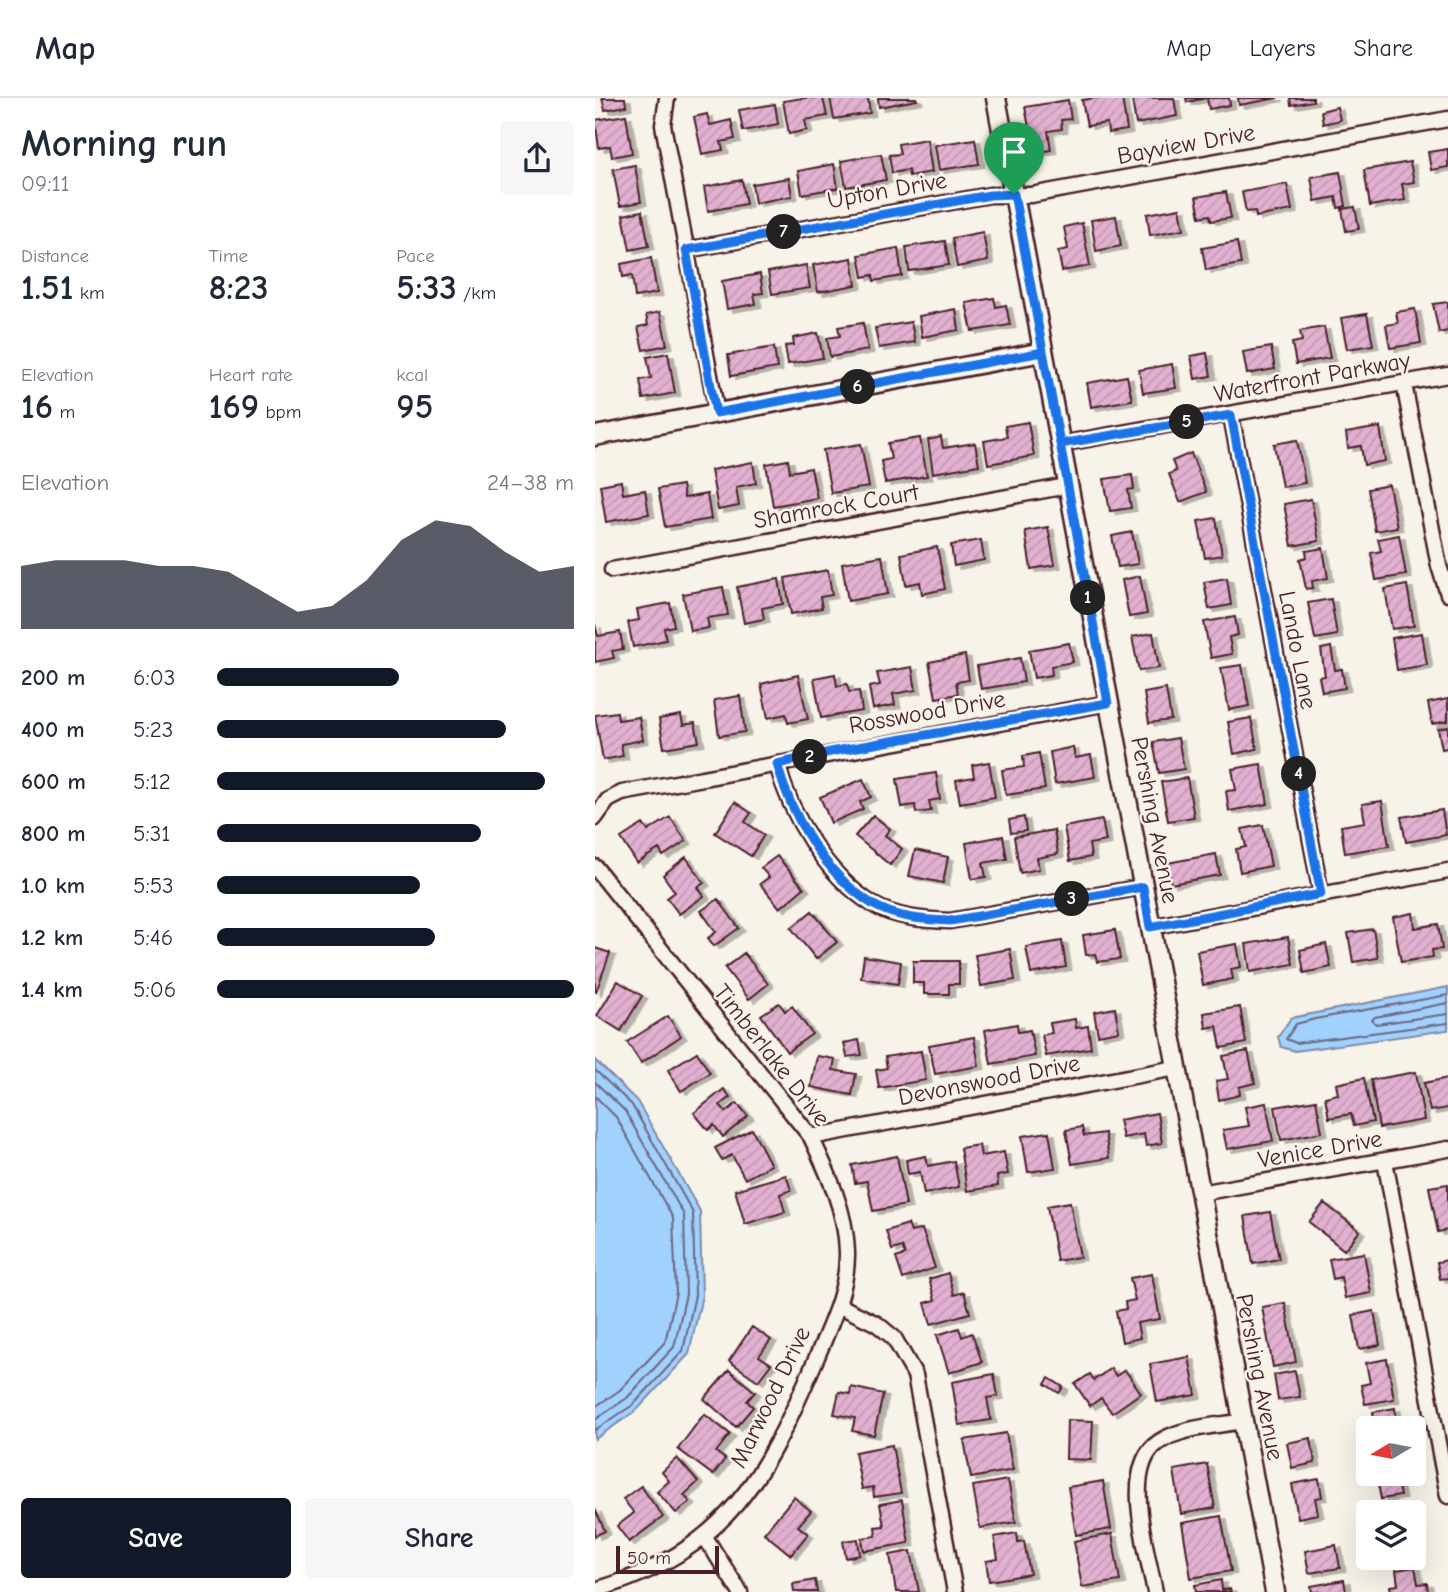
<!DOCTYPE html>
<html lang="en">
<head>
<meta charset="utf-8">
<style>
  :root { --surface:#fff; --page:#f6f6f7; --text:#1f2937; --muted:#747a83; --line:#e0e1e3; --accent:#111827 }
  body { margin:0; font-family:"Comic Neue",sans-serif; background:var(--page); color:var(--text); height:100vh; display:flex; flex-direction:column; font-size:26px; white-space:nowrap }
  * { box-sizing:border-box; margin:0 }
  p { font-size:23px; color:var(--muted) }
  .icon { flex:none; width:38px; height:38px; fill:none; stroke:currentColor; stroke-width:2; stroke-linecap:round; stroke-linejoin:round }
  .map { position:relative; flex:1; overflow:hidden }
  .details { display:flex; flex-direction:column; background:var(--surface); width:595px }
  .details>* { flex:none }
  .needle { width:46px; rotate:260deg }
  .buttons { position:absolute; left:761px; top:1318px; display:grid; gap:14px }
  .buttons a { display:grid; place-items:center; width:70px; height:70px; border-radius:7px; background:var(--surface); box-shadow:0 7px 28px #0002; font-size:35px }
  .scale { position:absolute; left:21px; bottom:18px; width:103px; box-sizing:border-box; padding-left:7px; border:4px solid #4a1f2b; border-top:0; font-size:19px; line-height:24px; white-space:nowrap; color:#4a1f2b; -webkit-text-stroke:5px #f7f3e8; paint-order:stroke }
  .pin { position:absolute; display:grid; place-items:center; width:60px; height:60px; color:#fff; margin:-72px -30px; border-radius:50% 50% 50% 0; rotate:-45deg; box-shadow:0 0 7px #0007 }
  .pin .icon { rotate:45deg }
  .km { position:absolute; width:35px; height:35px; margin:-18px; border-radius:50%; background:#222; color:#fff; font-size:19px; line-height:35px; text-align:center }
  .round { display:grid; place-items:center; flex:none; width:74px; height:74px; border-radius:7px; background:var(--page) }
  .headline { display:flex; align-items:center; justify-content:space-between; height:119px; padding:0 21px }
  h1 { font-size:38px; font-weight:600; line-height:52px }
  .figures { display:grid; grid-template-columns:repeat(3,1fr); gap:10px; height:119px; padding:7px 21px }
  .figures div { display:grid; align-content:center }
  .figures b { font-size:35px; font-weight:600 }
  .figures small { font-size:19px; font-weight:400 }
  .figures p { font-size:19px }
  .chart { height:196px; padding:14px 21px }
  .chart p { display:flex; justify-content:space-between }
  .chart svg { width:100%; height:126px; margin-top:7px; fill:var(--accent); opacity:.7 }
  .cta { display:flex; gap:14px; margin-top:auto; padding:14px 21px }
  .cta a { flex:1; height:80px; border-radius:7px; background:var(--accent); color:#fff; font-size:28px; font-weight:600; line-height:80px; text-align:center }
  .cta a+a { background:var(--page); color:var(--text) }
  ul { padding:0 21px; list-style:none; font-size:23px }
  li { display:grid; grid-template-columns:112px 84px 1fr; align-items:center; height:52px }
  li i { height:18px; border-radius:9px; background:var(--accent) }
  header { display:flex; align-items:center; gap:42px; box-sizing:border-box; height:98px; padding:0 35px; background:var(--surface); border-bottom:2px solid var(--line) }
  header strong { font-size:33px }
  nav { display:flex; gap:38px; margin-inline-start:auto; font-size:24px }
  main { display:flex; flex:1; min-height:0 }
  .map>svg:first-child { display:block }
  .water { fill:#a1d1fd; stroke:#7e8aa9; stroke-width:2 }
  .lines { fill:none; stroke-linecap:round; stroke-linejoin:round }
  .shore { stroke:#6d667f; stroke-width:2 }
  .building { fill:url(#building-hatch); stroke:#4a1f2b; stroke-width:2; filter:url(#shadow) }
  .minor-casing { stroke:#4a1f2b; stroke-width:19 }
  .tertiary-casing { stroke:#4a1f2b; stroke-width:23 }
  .minor { stroke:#f7f3e8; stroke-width:14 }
  .tertiary { stroke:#f7f3e8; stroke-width:18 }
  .route-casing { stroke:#fff; stroke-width:14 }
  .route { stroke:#1a73e8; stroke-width:9 }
  .labels { text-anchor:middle; stroke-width:5; stroke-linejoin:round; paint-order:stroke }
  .street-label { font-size:24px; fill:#4a1f2b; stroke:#f7f3e8 }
</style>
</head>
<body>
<header>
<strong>Map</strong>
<nav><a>Map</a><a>Layers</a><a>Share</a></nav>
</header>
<main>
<section class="details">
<div class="headline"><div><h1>Morning run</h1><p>09:11</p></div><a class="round"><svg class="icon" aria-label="share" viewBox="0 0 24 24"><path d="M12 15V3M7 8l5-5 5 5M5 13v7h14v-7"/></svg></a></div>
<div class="figures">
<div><p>Distance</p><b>1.51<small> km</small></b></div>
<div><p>Time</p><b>8:23</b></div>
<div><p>Pace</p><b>5:33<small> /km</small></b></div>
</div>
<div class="figures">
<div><p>Elevation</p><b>16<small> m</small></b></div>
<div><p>Heart rate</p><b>169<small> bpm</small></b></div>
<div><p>kcal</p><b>95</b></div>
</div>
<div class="chart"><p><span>Elevation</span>24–38 m</p>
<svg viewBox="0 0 160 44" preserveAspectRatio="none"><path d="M0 44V22L10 20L20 20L30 20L40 22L50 22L60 24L70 31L80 38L90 36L100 27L110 13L120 6L130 8L140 17L150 24L160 22V44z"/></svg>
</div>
<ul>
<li><b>200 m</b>6:03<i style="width:51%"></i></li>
<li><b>400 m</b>5:23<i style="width:81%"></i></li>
<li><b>600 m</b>5:12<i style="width:92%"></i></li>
<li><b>800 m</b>5:31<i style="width:74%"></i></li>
<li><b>1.0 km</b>5:53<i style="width:57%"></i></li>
<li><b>1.2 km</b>5:46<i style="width:61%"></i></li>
<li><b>1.4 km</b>5:06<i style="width:100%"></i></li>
</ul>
<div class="cta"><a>Save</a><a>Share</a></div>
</section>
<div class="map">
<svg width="853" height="1494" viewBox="0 0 853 1494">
  <defs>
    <pattern id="building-hatch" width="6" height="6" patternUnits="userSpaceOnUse" patternTransform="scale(1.75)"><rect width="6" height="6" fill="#e2b1d1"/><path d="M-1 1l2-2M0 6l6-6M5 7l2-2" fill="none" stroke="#c398b4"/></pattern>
    <filter id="shadow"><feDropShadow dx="5.5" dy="3" stdDeviation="0" flood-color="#0004"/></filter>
  </defs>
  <rect width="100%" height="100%" fill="#f7f3e8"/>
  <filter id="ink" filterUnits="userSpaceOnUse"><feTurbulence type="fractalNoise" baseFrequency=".0143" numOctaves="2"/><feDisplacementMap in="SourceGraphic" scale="14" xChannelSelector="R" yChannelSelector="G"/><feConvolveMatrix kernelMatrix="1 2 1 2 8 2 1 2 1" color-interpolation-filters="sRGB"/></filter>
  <g filter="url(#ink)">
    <path class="water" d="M853,889V932L700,953L686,949L683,939L696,920Z
      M0,962L42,1003L105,1113L107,1198L94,1256L42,1312L0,1341Z"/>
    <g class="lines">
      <path class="shore" d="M853,897L720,921L701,926L691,941L701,945L853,925
        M853,905L780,919L777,922L781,926L853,916
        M0,972L37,1007L98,1115L100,1197L88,1253L38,1307L0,1332
        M0,984L30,1013L89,1117L91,1196L79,1249L32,1300L0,1322
        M0,998L21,1019L78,1120L81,1195L70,1244L25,1292L0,1309"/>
    </g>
    <path class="building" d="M7,0H30L31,8L10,12Z
      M208,0H228L232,18L210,22L212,32L194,36L188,3Z
      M235,0H273L275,15L239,21Z
      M283,0H321L322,2L284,9Z
      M500,0H527L532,32L513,35L512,25L492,28L487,2Z
      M546,0H579L582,18L541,26L537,2Z
      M591,0H634L635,7L614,11L612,0L592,4Z
      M643,0H683L644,7Z
      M695,0H718V3L696,7Z
      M473,2L476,21L466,22L467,31L453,33L456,52L439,55L430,9Z
      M180,6L183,26L148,33L144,12Z
      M742,9L745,22L728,26L726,13Z
      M112,16L115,27L136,22L140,41L126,44L128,52L107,56L99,19Z
      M31,17L37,55L17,59L15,48L4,50L0,22Z
      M332,41L337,74L314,78L313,72L297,75L294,57L305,56L303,46Z
      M380,41L384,66L344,72L340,47Z
      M853,51V69L836,72L833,54Z
      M286,56L291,82L251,89L246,63Z
      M815,64L819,84L807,86L810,102L775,108L769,72Z
      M239,66L243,90L207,96L203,73Z
      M40,67L46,104L25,108L18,71Z
      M745,74L751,108L743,110L741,99L720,103L716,79Z
      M194,80L197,98L160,105L157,86Z
      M147,82L151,106L113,113L109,89Z
      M692,86L697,112L661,119L660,113L651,114L647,94Z
      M631,94L636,120L616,123L615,117L605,119L601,99Z
      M760,109L764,131L751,133L747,111Z
      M585,110L589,131L555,137L552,116Z
      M47,113L54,148L35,152L28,117Z
      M521,118L526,148L501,153L496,122Z
      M487,125L495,168L467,173L463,153L473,151L469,129Z
      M388,134L393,163L362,169L357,140Z
      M350,143L354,167L314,173L311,149Z
      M642,144L646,166L611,172L607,150Z
      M303,150L307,178L279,183L278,177L268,179L264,157Z
      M56,160L62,195L40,199L37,177L28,179L26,166Z
      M257,160L261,187L223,194L218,167Z
      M211,167L215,190L177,196L173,174Z
      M165,176L168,195L159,196L161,206L132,211L127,183Z
      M399,200L401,209L411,207L415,227L377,233L371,205Z
      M853,204V233L844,235L838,206Z
      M361,211L364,232L327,239L324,218Z
      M820,211L826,245L795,250L791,227L803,225L801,214Z
      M65,214L72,247L48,252L43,229L53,227L51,217Z
      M772,216L778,247L752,251L746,220Z
      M316,224L320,244L284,250L280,230Z
      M268,225L273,252L235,259L232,240L245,238L243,229Z
      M729,229L735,260L701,266L697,245L707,243L705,233Z
      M223,235L228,260L193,266L190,248L199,247L198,240Z
      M179,249L182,270L136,278L133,257Z
      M676,249L680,271L652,276L648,254Z
      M73,255L80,295L48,301L45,282L56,280L52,259Z
      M612,255L616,278L600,281L596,258Z
      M577,266L581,290L548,295L544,272Z
      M532,278L537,302L496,309L492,285Z
      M433,324L439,358L393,366L389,343L412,339L410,328Z
      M785,329L790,363L769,367L766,348L753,350L751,335Z
      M346,339L348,350L380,345L384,367L338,375L333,342Z
      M325,340L332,378L290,385L286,363L296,361L293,345Z
      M702,342L710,385L687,389L679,346Z
      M266,346L274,389L236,395L228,352Z
      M596,355L611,394L585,404L574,376L581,373L577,363Z
      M193,362L195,374L216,370L222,400L178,408L171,366Z
      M158,364L161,385L141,389L144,408L123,412L116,372Z
      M537,377L539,391L533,392L536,410L515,413L509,381Z
      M26,383L28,396L50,392L54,416L11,424L5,387Z
      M87,387L89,400L112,396L116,421L70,429L63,391Z
      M794,387L802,429L780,433L773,391Z
      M716,401L724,443L697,448L689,406Z
      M621,420L627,457L610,460L603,423Z
      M453,429L460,467L436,471L430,433Z
      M537,434L543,466L523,469L517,438Z
      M804,437L811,477L781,482L776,455L786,453L783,441Z
      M386,442L389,462L359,468L356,447Z
      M342,449L350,491L327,496L325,484L311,487L306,456Z
      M728,450L733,480L717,483L718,490L711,491L705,461L712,459L711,453Z
      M287,458L293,496L253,503L247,465Z
      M233,472L237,497L225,499L227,510L196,516L190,480Z
      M545,478L552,516L534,519L527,482Z
      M632,480L636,507L614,511L609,484Z
      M184,481L188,506L167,510L169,521L149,525L142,489Z
      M812,487L819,528L797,531L790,491Z
      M128,489L133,517L112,520L114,530L95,533L88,496Z
      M736,501L742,537L720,541L713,505Z
      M75,505L79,528L69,530L71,542L38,549L33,524L44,522L42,511Z
      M640,519L643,537L634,539L637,556L616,560L609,524Z
      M0,526L3,538L25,534L28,551L17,553L19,560L0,564Z
      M558,535L564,570L544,573L537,539Z
      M827,535L832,567L802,572L797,540Z
      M474,545L478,564L456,568L457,577L439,580L434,552Z
      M736,549L740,572L747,571L750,590L727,594L724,579L730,578L726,551Z
      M370,557L374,582L361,584L363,596L341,600L334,564Z
      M425,560L429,584L386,591L382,568Z
      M647,567L654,608L634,612L626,570Z
      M317,569L321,592L298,596L300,607L278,611L274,589L285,587L282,575Z
      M240,576L242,588L252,586L254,594L264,593L267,613L226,620L219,580Z
      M203,577L213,621L193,625L191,616L173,620L166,586Z
      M571,591L576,622L554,625L549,595Z
      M145,598L150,634L124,638L119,602Z
      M853,601V623L837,626L833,605Z
      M22,614L23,622L44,619L48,642L26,646L28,658L8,662L0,617Z
      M86,617L88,627L100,625L104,644L69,650L64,621Z
      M656,620L662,651L639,656L633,624Z
      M853,629V650L847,651L843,631Z
      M583,640L589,671L564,675L558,644Z
      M478,649L480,660L496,657L500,679L460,686L455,654Z
      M444,655L450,691L411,697L407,672L429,669L428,658Z
      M394,664L400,699L365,705L361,682L379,679L377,667Z
      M666,666L673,706L634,713L631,693L641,692L637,671Z
      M341,675L345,701L334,703L336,713L321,715L320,707L307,709L302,681Z
      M592,680L599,719L573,723L566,684Z
      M268,681L276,699L265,704L268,711L236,725L225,699Z
      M787,703L794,748L750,755L746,728L770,724L767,706Z
      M140,704L156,715L150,724L169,737L156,758L120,735Z
      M847,712L851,737L811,744L806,719Z
      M278,717L295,731L290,737L307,751L295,767L260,738Z
      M75,719L91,743L68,758L64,751L42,765L26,740L48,726L53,733Z
      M429,719L431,733L416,735L414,722Z
      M507,722L511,743L494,746L496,759L475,763L469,729Z
      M668,727L676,768L645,774L641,751L651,749L647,731Z
      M459,732L463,756L442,760L444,771L425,775L419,739Z
      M408,738L412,761L388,765L391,779L377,781L371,745Z
      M320,752L353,759L348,785L314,778Z
      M621,756L625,777L576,786L572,765Z
      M182,758L209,790L185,810L165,786L174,779L166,770Z
      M91,759L109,785L103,789L109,798L84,816L72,800L80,794L68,777Z
      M123,801L144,830L119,848L113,840L121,834L106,813Z
      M217,813L242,844L221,861L196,830Z
      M818,815L820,830L843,826L847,851L837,852L838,859L806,864L798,819Z
      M778,831L783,860L758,864L753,835Z
      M520,832L525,861L502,864L500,856L491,857L488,837Z
      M693,839L698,866L655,874L651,846Z
      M467,843L471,869L436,876L431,849Z
      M642,846L646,869L636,871L638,881L608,887L602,853Z
      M731,846L736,869L709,875L705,852Z
      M0,850L15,855L1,894L0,893Z
      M415,851L420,882L386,888L380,857Z
      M149,855L173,886L154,901L130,870Z
      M269,858L306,864L303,886L266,880Z
      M318,863H364V886H354V896H329V885H318Z
      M23,883L47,898L26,933L2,918Z
      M184,905L190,913L197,908L217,936L192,954L166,917Z
      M645,909L651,945L626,950L622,928L611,930L609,915Z
      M520,910L524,933L503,937L499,914Z
      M73,918L86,938L46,965L32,944Z
      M480,921L481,930L493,928L496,950L451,958L447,937L457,935L455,925Z
      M422,926L423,934L435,932L440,958L396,966L390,932Z
      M379,939L384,968L340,976L334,947Z
      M264,942L267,957L252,959L249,945Z
      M326,953L331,982L284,990L281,972L292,970L290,959Z
      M653,953L660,985L644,989L645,997L624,1002L621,983L633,981L628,958Z
      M102,954L115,975L86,993L73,972Z
      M222,958L240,961L238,972L261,976L257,997L216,989Z
      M821,974L829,1022L784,1030L776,982Z
      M769,980L778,1024L759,1028L756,1016L734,1020L730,999L743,996L741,986Z
      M853,980V1010L835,1013L829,985Z
      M129,991L135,999L125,1007L131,1014L142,1005L153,1018L128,1039L119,1027L113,1032L99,1015Z
      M721,1002L727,1034L686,1042L680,1009Z
      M671,1005L678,1043L632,1051L628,1032L654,1028L650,1009Z
      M562,1015L567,1045L551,1048L549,1036L528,1040L524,1022Z
      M487,1029L489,1038L510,1035L514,1060L477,1066L471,1032Z
      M157,1031L176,1067L150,1081L137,1057L127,1062L120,1050Z
      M454,1034L460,1070L433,1074L427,1038Z
      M384,1047L386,1058L409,1054L413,1076L402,1078L403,1088L372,1093L365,1050Z
      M302,1058L311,1107L278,1113L272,1083L260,1085L257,1067Z
      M331,1058L333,1068L359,1063L364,1089L329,1096L325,1074L313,1076L311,1062Z
      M191,1077L196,1092L185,1096L190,1114L150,1126L140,1092Z
      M853,1086V1132L843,1134L834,1089Z
      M475,1104L485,1159L462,1163L452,1108Z
      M729,1105L765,1133L749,1152L714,1124Z
      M675,1114L684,1161L658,1166L650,1118Z
      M313,1126L316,1134L327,1131L340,1170L308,1181L301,1160L310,1157L307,1149L297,1152L291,1133Z
      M769,1155L776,1195L750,1200L746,1179L738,1181L734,1161Z
      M853,1162V1180L845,1181L842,1164Z
      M353,1175L359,1197L369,1194L375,1215L336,1226L330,1205L340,1202L334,1181Z
      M557,1176L565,1221L542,1225L545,1240L527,1244L521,1213L531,1211L530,1204L540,1202L535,1180Z
      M690,1205L701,1264L678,1269L667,1209Z
      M779,1213L785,1247L764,1251L758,1217Z
      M157,1229L176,1242L164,1258L176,1266L163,1283L134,1263Z
      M364,1230L367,1239L377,1235L387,1264L354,1275L342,1237Z
      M594,1259L601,1297L562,1304L555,1266Z
      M792,1261L799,1301L770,1306L766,1287L775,1285L771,1265Z
      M516,1270L521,1278L530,1272L546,1295L517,1315L506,1300L495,1308L480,1286L495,1276L499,1282Z
      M134,1272L160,1294L152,1303L158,1309L141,1329L109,1301Z
      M700,1273L705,1299L683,1302L679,1277Z
      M399,1276L403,1298L392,1300L396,1322L364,1327L357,1284Z
      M454,1280L468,1289L464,1295L450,1286Z
      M256,1289L288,1296L279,1337L257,1333L260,1320L239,1316L244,1294L255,1296Z
      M800,1310L803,1330H780L778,1314Z
      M109,1316L135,1336L121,1354L130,1361L118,1377L83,1351Z
      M472,1322L498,1323L496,1362L471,1361Z
      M411,1335L418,1372L376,1380L369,1342Z
      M716,1340L720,1365L697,1370L692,1345Z
      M297,1347L306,1395L279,1399L278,1389L267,1391L260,1354Z
      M82,1360L103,1384L89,1397L95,1404L81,1415L62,1394L74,1383L67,1374Z
      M612,1366L620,1410L586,1416L579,1372Z
      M781,1376H801L805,1398L786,1401Z
      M724,1381L727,1399L720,1400L723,1416L703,1420L697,1386Z
      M413,1382L421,1424L385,1430L378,1388Z
      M508,1383L516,1431L481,1437L473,1389Z
      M46,1388L68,1419L34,1444L22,1428L39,1415L28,1401Z
      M199,1399L216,1413L203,1428L213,1436L196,1457L169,1435Z
      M307,1402L314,1445L269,1453L267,1440L281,1438L280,1429L289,1428L285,1406Z
      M0,1411L10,1433L0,1438Z
      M626,1418L636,1473L596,1480L587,1425Z
      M819,1423L825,1455L819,1456Z
      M422,1435L423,1444L429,1443L435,1476L394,1483L391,1463L403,1461L399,1439Z
      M517,1436L525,1483L487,1489L479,1443Z
      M263,1441L265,1457L251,1460L248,1443Z
      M741,1447L745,1470L714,1475L710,1453Z
      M316,1453L324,1494H301L295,1457Z
      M820,1469L823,1486L832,1485L833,1494H796L795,1488L803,1487L801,1472Z
      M220,1482L222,1494H199L198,1486Z
      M626,1482L627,1492L635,1491L636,1494H601L600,1487Z
      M749,1482L751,1494H717L716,1488Z"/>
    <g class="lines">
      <g class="minor-casing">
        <path id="minor" d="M72,0L68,27L122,315
          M91,152L395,97H436L853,21
          M809,286L844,468L853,496
          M636,317L726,796
          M465,346L853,277
          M17,472L472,388
          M182,666C196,718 230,776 277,806C300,820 329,822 355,823L548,789
          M0,720L13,702L27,695L513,605
          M0,769L216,1039C233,1075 251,1113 252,1154C253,1192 235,1227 221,1261C170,1380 132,1453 0,1492
          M555,829L853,773
          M216,1039L581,970
          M790,1063L853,1398
          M605,1095L853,1051
          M243,1207L282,1226L299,1240L320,1277L360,1494
          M110,1439L145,1494
          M560,1494C553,1455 525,1370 564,1344C587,1329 622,1328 648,1323"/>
      </g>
      <g class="tertiary-casing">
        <path id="tertiary" d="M401,0L680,1494
          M0,338L448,254"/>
      </g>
      <use href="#minor" class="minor"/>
      <use href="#tertiary" class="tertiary"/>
    </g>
  </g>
  <g class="lines" filter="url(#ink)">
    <g class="route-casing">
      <path id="route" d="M419,96L513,605L240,653L182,666C196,718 230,776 277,806C300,820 329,822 355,823L548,789L555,829L726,796L636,317L465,346L448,254L121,315L91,152L395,97L419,96"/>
    </g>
    <use href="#route" class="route"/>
  </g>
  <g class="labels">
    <g class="street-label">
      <text transform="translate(591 46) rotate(-10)" y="8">Bayview Drive</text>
      <text transform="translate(292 92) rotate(-10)" y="8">Upton Drive</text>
      <text transform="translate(717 279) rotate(-10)" y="8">Waterfront Parkway</text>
      <text transform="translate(241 408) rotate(-10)" y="8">Shamrock Court</text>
      <text transform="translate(703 552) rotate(79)" y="8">Lando Lane</text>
      <text transform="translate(332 614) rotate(-10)" y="8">Rosswood Drive</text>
      <text transform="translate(560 722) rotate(79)" y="8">Pershing Avenue</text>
      <text transform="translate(177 957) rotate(52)" y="8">Timberlake Drive</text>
      <text transform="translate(394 982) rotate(-11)" y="8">Devonswood Drive</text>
      <text transform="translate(725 1051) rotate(-10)" y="8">Venice Drive</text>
      <text transform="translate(665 1279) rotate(79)" y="8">Pershing Avenue</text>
      <text transform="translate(175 1299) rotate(-64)" y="8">Marwood Drive</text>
    </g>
  </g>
</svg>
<div class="buttons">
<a><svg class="needle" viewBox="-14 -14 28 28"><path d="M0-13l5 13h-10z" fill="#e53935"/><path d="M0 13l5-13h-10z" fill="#747a83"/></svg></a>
<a><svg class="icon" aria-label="layers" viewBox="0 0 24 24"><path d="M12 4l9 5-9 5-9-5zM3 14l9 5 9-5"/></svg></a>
</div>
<div class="scale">50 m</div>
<div class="pin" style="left:419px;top:96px;background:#1e9e55"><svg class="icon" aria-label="arrive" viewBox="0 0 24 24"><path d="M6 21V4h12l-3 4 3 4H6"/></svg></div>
<b class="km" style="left:493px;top:500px">1</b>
<b class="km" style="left:215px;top:659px">2</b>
<b class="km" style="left:477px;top:801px">3</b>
<b class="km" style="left:704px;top:676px">4</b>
<b class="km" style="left:592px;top:324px">5</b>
<b class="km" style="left:263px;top:289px">6</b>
<b class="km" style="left:189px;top:134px">7</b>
</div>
</main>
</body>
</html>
